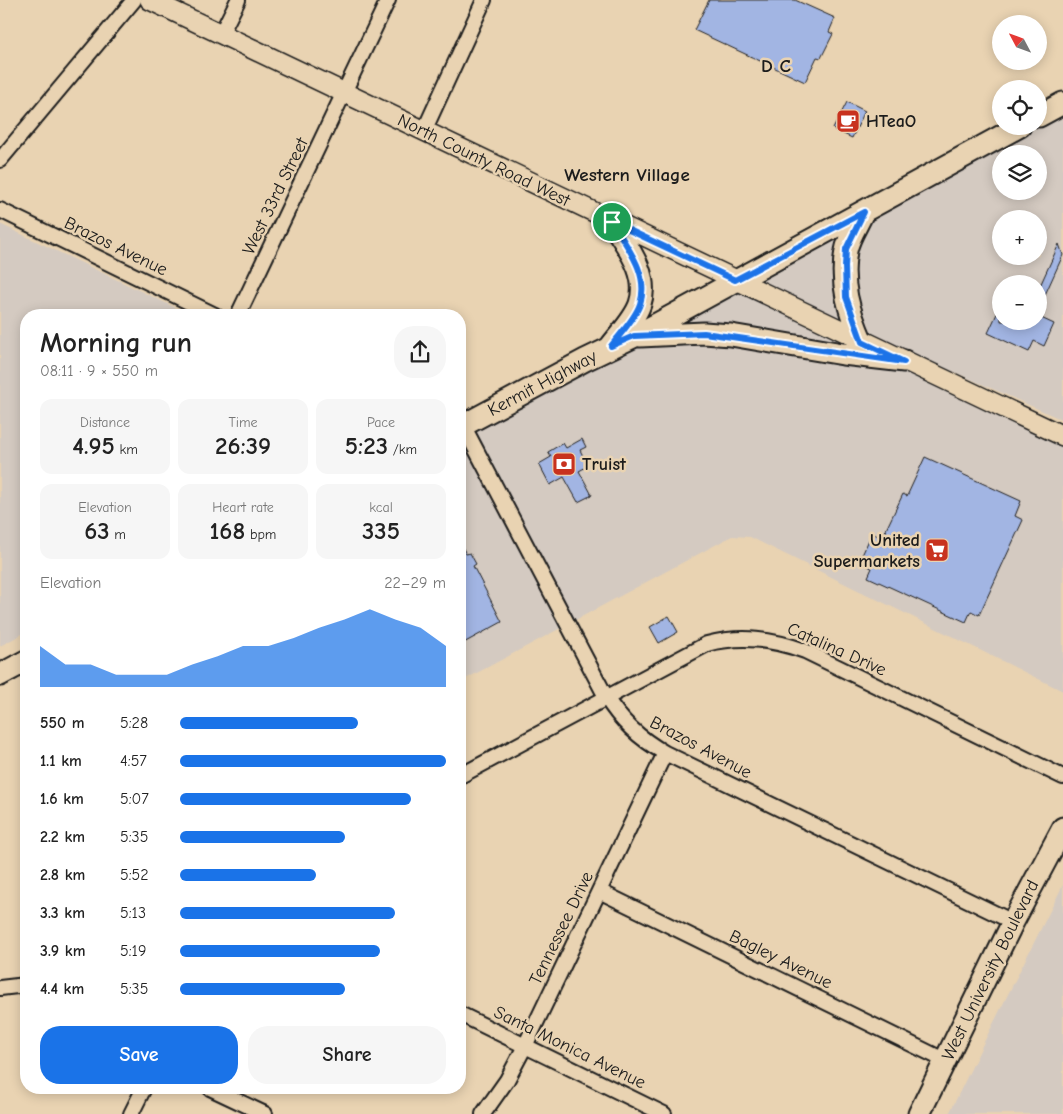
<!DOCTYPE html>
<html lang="en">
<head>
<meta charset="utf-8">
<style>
  :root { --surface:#fff; --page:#f6f6f6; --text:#222; --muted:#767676; --accent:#1a73e8 }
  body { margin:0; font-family:"Comic Neue",sans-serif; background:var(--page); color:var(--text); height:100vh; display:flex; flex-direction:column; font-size:19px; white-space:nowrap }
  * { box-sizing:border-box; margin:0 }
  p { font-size:16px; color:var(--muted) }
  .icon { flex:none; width:28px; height:28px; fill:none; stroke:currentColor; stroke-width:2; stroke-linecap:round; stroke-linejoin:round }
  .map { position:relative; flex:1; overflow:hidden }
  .side { position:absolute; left:20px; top:309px; width:446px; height:785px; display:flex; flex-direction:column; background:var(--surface); border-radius:20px; box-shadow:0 2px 12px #0003 }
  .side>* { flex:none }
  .needle { width:32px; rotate:311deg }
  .tools { position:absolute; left:992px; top:15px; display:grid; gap:10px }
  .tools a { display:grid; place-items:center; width:55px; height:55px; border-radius:50%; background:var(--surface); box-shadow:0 2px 12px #0003; font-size:25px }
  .pin { position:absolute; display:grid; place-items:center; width:42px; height:42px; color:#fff; margin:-21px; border:2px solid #fff; border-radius:50%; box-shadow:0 1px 5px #0007 }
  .round { display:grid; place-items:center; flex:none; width:52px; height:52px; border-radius:20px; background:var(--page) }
  .headline { display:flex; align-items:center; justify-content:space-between; height:85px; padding:0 20px }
  h1 { font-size:28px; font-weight:700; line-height:38px }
  .figures { display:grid; grid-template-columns:repeat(3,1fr); gap:8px; height:85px; padding:5px 20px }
  .figures div { display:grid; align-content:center; border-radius:12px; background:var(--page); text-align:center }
  .figures b { font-size:25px; font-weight:700 }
  .figures small { font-size:14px; font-weight:400 }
  .figures p { font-size:14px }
  .chart { height:140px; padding:10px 20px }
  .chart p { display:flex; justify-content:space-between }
  .chart svg { width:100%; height:90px; margin-top:5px; fill:var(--accent); opacity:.7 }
  .action { display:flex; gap:10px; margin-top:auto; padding:10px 20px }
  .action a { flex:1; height:58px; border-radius:20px; background:var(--accent); color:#fff; font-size:20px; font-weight:700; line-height:58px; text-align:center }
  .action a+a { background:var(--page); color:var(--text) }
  ul { padding:0 20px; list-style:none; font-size:16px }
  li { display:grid; grid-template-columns:80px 60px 1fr; align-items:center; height:38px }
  li i { height:12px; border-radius:6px; background:var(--accent) }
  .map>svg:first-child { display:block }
  .built { fill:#d4cac1; fill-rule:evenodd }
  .building { fill:#a2b5e3; stroke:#1c1c1c }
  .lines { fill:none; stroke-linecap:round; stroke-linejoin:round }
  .minor-casing { stroke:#1c1c1c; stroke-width:18 }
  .secondary-casing { stroke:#1c1c1c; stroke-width:22 }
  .primary-casing { stroke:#1c1c1c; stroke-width:25 }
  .minor { stroke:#e9d3b2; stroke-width:14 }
  .secondary { stroke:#e9d3b2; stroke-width:19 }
  .primary { stroke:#e9d3b2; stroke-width:21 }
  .route-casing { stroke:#fff; stroke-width:10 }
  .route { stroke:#1a73e8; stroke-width:6 }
  .labels { text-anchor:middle; stroke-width:5; stroke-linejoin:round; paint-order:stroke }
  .poi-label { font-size:18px; font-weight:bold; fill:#1c1c1c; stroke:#e9d3b2; text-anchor:start }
  .street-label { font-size:18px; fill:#1c1c1c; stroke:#e9d3b2 }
  .neighbourhood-label { font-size:19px; font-weight:bold; fill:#1c1c1c; stroke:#e9d3b2 }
</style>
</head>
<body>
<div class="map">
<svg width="1063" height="1114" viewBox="0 0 1063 1114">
  <rect width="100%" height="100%" fill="#e9d3b2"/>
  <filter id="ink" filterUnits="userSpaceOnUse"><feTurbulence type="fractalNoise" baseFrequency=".02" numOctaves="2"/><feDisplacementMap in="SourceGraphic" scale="10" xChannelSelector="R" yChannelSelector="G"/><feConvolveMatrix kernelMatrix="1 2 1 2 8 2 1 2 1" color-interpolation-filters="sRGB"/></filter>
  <g filter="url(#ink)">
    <path class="built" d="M1063,104V420L750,282L1063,445V691L750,537L732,536L460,682V427L1022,126H1039ZM1001,154H1039V191H1001ZM1001,219H1039V256H1001ZM1001,284H1039V321H1001Z
      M0,224L191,315H26V632L0,646Z
      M1063,885V1114H949L983,1044Z"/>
    <path class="building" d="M709,0H795L835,18L829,32L833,34L821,58L817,57L805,82L694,30Z
      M847,102L865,111L852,138L833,129Z
      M1059,244L1063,255L1039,308V288Z
      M1001,305V321H1039V317L1054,324L1044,346L1034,341L1029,352L988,333Z
      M582,439L586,447L580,450L588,466L579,471L592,495L578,502L564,477L550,485L539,464L551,457L548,452L563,443L566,448Z
      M925,457L1021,501L1015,516L1023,520L979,615L971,611L966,622L868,577L872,568L859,562L872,533L882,538L903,494L907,496Z
      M460,543L466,554L470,553L476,564L473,566L502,622L460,645Z
      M669,616L678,632L659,643L650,627Z"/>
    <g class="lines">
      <g class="minor-casing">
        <path id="minor" d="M221,34L238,0
          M424,131L484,0
          M0,160L134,0
          M0,210L215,315
          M238,315L388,0
          M463,425L606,697C621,722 640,739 665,753L1013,922
          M460,776L707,644C741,635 772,639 805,651L1063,777
          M599,891L946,1061
          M0,988L26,985
          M460,1014L664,1114
          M210,1088L265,1114
          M131,1114L144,1088
          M483,1114L507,1080L525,1046L665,753"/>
      </g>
      <g class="secondary-casing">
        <path id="secondary" d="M150,0L1063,436"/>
      </g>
      <g class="primary-casing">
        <path id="primary" d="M1039,116L1063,103
          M640,336L704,333L731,335L843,354L904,361
          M862,342C849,312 840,283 846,251C848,238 858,224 863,212
          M611,346C620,334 635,319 640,304C650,274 627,247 612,222
          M460,427L585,360L635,336L1020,126
          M0,675L26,661
          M919,1114L1013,922L1063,828"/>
      </g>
      <use href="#minor" class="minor"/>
      <use href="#secondary" class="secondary"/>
      <use href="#primary" class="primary"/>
    </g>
  </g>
  <g class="lines" filter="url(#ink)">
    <g class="route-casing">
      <path id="route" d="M864,212L846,249L845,267L846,297L862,342L904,362L704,333L634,336L611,346C620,334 635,319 640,304C650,274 627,247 612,222L735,280Z"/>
    </g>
    <use href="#route" class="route"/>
  </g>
  <defs>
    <g id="cafe-square" transform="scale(1.25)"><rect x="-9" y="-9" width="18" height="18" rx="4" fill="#c8321e" stroke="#e9d3b2"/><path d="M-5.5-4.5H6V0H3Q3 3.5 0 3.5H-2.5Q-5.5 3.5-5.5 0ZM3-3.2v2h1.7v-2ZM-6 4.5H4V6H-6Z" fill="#fff"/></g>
    <g id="bank-square" transform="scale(1.25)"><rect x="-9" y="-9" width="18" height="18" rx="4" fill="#c8321e" stroke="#e9d3b2"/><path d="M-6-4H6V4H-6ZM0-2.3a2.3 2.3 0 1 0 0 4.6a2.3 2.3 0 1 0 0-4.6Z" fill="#fff"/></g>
    <g id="supermarket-square" transform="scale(1.25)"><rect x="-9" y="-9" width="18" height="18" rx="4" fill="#c8321e" stroke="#e9d3b2"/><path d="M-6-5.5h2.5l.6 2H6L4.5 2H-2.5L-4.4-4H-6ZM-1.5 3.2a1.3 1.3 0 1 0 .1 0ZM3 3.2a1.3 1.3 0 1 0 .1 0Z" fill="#fff"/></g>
  </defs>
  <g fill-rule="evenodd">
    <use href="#cafe-square" x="848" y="121"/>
    <use href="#bank-square" x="564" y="464"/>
    <use href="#supermarket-square" x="937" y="550"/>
  </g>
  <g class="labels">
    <g class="poi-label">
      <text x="866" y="127">HTeaO</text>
      <text x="582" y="470">Truist</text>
      <text x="920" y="546" text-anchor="end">United<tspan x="920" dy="21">Supermarkets</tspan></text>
    </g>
    <g class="street-label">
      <text transform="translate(484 160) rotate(26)" y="6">North County Road West</text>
      <text transform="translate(275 196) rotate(-64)" y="6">West 33rd Street</text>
      <text transform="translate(116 246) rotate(26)" y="6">Brazos Avenue</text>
      <text transform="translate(542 383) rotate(-28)" y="6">Kermit Highway</text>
      <text transform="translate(837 649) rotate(24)" y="6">Catalina Drive</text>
      <text transform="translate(701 747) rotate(28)" y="6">Brazos Avenue</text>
      <text transform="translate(561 928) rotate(-64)" y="6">Tennessee Drive</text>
      <text transform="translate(781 959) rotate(26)" y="6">Bagley Avenue</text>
      <text transform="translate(990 970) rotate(-64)" y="6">West University Boulevard</text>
      <text transform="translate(570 1047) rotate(26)" y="6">Santa Monica Avenue</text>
    </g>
    <g class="neighbourhood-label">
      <text x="776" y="72">D C</text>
      <text x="627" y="181">Western Village</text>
    </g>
  </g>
</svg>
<div class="tools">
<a><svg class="needle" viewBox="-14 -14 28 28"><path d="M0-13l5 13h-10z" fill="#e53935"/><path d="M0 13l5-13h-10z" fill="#767676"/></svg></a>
<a><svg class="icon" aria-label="locate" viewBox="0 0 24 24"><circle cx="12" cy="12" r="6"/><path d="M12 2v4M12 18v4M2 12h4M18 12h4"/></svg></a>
<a><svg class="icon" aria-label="layers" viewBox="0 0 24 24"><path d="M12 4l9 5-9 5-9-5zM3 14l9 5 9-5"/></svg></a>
<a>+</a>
<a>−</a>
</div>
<div class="pin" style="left:612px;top:222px;background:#1e9e55"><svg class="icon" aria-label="arrive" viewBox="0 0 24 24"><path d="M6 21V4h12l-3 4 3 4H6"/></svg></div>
<section class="side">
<div class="headline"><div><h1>Morning run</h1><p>08:11 · 9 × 550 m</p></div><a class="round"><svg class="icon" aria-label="share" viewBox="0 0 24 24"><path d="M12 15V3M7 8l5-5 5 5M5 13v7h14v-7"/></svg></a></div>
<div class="figures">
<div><p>Distance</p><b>4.95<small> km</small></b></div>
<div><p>Time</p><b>26:39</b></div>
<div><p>Pace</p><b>5:23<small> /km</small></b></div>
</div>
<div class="figures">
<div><p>Elevation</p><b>63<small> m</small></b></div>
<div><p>Heart rate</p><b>168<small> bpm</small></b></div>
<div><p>kcal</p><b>335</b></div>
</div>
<div class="chart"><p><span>Elevation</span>22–29 m</p>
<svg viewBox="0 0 160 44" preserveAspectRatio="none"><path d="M0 44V24L10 33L20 33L30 38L40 38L50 38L60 33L70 29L80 24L90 24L100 20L110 15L120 11L130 6L140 11L150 15L160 24V44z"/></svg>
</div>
<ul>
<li><b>550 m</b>5:28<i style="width:67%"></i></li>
<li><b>1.1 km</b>4:57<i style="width:100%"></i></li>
<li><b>1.6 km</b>5:07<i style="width:87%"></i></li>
<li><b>2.2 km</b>5:35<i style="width:62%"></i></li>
<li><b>2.8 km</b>5:52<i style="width:51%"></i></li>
<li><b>3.3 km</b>5:13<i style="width:81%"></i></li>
<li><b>3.9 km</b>5:19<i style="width:75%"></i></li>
<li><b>4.4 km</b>5:35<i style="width:62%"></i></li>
</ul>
<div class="action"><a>Save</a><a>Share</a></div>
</section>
</div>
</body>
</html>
